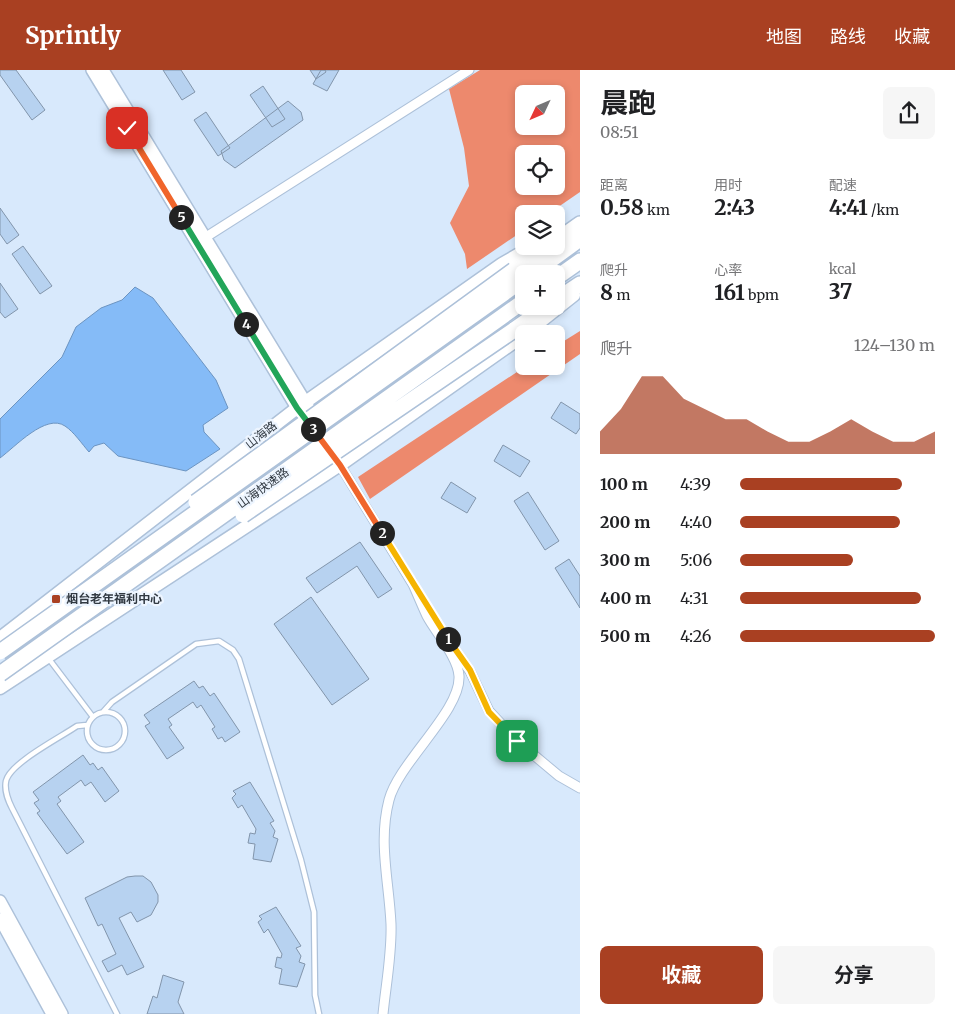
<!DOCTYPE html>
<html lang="zh">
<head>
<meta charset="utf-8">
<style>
  :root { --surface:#fff; --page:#f6f6f6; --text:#202124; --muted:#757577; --accent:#a94022 }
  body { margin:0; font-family:Merriweather,"Noto Sans SC",serif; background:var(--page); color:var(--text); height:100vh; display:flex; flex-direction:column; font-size:19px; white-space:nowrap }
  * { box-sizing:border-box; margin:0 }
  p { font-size:16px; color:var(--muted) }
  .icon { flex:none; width:28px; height:28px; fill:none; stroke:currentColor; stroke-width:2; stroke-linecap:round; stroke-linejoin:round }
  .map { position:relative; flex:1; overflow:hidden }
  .drawer { display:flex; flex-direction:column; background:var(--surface); width:375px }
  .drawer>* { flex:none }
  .needle { width:32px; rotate:226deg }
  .controls { position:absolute; left:515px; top:15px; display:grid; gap:10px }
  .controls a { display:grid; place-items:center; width:50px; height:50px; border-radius:8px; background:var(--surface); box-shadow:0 2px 8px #0003; font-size:25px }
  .pin { position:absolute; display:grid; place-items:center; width:42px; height:42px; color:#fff; margin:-21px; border-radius:10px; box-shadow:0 2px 8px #0006 }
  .km { position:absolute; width:25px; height:25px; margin:-12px; border-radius:50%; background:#222; color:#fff; font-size:14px; line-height:25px; text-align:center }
  .round { display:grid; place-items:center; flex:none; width:52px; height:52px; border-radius:8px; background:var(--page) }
  .headline { display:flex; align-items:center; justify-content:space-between; height:85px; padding:0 20px }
  h1 { font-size:28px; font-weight:700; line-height:38px }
  .stats { display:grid; grid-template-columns:repeat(3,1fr); gap:8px; height:85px; padding:5px 20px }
  .stats div { display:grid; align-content:center }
  .stats b { font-size:21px; font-weight:700 }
  .stats small { font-size:14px; font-weight:400 }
  .stats p { font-size:14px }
  .chart { height:140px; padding:10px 20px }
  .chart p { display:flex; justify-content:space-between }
  .chart svg { width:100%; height:90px; margin-top:5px; fill:var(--accent); opacity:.7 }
  .cta { display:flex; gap:10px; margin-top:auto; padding:10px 20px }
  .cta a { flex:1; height:58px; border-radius:8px; background:var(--accent); color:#fff; font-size:20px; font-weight:700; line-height:58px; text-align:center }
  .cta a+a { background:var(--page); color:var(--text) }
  ul { padding:0 20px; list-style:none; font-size:16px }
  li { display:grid; grid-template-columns:80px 60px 1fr; align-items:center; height:38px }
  li i { height:12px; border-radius:6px; background:var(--accent) }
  header { display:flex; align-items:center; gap:30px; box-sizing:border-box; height:70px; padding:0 25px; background:var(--accent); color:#fff }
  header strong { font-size:24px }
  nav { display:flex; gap:28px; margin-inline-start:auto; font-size:18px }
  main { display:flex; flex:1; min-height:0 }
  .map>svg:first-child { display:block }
  .forest { fill:#ed896d; fill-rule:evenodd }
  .water { fill:#85bbf7; stroke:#6c94c1 }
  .building { fill:#b7d2f0; stroke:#8295ab }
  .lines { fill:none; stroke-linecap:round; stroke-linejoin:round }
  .service-casing { stroke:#adc1d9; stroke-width:7 }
  .minor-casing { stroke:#adc1d9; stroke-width:11 }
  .tertiary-casing { stroke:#adc1d9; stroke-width:14 }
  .secondary-casing { stroke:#adc1d9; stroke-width:15 }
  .trunk-casing { stroke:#adc1d9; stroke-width:18 }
  .service { stroke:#fff; stroke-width:4.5 }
  .minor { stroke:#fff; stroke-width:9 }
  .tertiary { stroke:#fff; stroke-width:11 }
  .secondary { stroke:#fff; stroke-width:12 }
  .trunk { stroke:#fff; stroke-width:15 }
  .trunk-bridge-casing { stroke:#adc1d9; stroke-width:18; stroke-linecap:butt }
  .trunk-bridge { stroke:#fff; stroke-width:15 }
  .split-1-casing { stroke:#fff; stroke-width:10 }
  .split-2-casing { stroke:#fff; stroke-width:10 }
  .split-3-casing { stroke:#fff; stroke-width:10 }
  .split-4-casing { stroke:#fff; stroke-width:10 }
  .split-5-casing { stroke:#fff; stroke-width:10 }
  .split-6-casing { stroke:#fff; stroke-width:10 }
  .split-1 { stroke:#f5b400; stroke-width:6 }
  .split-2 { stroke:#f5b400; stroke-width:6 }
  .split-3 { stroke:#f0652b; stroke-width:6 }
  .split-4 { stroke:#22a559; stroke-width:6 }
  .split-5 { stroke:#22a559; stroke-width:6 }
  .split-6 { stroke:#f0652b; stroke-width:6 }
  .poi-dot { fill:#a94022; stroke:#edf5ff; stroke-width:2 }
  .labels { text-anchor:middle; stroke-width:4.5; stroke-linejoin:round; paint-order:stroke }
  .street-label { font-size:12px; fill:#313942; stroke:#edf5ff }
  .poi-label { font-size:12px; font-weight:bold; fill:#313942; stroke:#edf5ff; text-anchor:start }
</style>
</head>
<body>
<header>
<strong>Sprintly</strong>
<nav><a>地图</a><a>路线</a><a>收藏</a></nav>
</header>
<main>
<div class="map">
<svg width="580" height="944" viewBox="0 0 580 944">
  <rect width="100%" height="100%" fill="#d8e9fc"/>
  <path class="forest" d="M480,0H580V122L548,144H524V160L467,199L465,184L450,153L469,116L464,78L449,19ZM524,24H556V56H524ZM524,84H556V116H524Z
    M580,261V284L370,429L358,407L526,296H556V276Z"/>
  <path class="water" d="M135,217L153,228L216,310L228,338L203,355L204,362L220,379L186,401L118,386L104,373L94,376L89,382C82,374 74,362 65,356C46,343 15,377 0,388V349L62,287L76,257L101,238L122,230Z"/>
  <path class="building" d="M0,0H16L45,40L32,50L0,5Z
    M163,0H181L195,22L182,30Z
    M310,0H325L326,2L316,9Z
    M321,0H339L327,21L313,14Z
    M263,16L285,49L272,57L250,25Z
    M288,31L301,42L303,50L235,98L224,90L221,81Z
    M206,42L230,78L218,86L194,50Z
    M0,138L19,165L7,174L0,164Z
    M23,176L52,216L40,224L12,184Z
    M0,213L18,239L5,248L0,242Z
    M561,332L580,344V358L576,364L551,348Z
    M503,375L530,391L520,407L494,391Z
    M451,412L476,428L467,443L441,428Z
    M528,422L559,471L545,480L514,431Z
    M360,472L392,519L378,528L357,496L317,523L306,508Z
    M569,489L580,506V538L555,498Z
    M311,527L369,609L332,635L274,554Z
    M194,611L199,618L203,616L210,626L214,623L240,662L225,672L222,667L218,669L212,659L215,657L201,635L197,638L193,632L168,649L172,655L169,657L184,678L167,689L145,656L150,653L144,645Z
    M83,685L90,695L93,693L98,700L102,697L119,721L105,732L91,712L85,716L81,710L58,727L61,731L57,734L84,772L67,784L37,743L40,741L34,733L39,730L33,722Z
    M250,712L274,751L270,753L275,761L273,767L278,769L271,792L253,789L255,774L248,773L250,763L255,764L256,759L242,735L238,738L232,728L236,724L233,721Z
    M135,806H143L151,812L158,825V832L151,845L137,852L131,842L119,848L144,897L127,905L122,895L108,902L102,891L116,884L102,854L98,856L85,828L127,807Z
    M276,837L301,876L296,878L301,886L299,892L305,894L297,917L279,914L282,899L275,897L277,887L281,888L282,884L268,859L264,863L258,852L262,849L259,846Z
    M163,905L184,912L178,932L184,944H147L153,926L157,928Z"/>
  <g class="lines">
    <g class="service-casing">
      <path id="service" d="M49,589L93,647
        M103,642L112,632L196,574L219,571L233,580L239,589L301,790L314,842L315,925L319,944
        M87 661a19 19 0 1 1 38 0a19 19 0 1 1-38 0Z
        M87,655L77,656C61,667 10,693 6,711C4,721 8,730 12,738L117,944"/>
    </g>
    <g class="minor-casing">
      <path id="minor" d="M206,167L469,0
        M340,395L414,516
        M448,570L470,601L489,641L517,671L559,706L580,718
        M383,944C386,914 392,883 391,854C389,811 378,772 389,730C399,692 461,641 459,606C458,587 436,563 427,546C422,535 417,523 412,512"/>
    </g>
    <g class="tertiary-casing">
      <path id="tertiary" d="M92,0L297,338L328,378
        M103,0L317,351
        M0,831L62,944
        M0,849L52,944"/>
    </g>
    <g class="secondary-casing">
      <path id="secondary" d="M525,264L574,225
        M0,568L297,338L502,194L533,176
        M0,618L340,395L524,265"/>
    </g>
    <g class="trunk-casing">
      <path id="trunk" d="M556,171L580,154
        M514,200L548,176
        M532,204L580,169
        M556,208L580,191
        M556,230L580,214
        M514,260L548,236"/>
    </g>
    <use href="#service" class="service"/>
    <use href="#minor" class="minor"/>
    <use href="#tertiary" class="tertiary"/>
    <use href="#secondary" class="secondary"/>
    <use href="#trunk" class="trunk"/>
    <g class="trunk-bridge-casing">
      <path id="trunk-bridge" d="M196,432L514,200
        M243,445L514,260
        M0,582L524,209
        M0,604L524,231"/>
    </g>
    <use href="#trunk-bridge" class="trunk-bridge"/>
  </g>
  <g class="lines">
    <g class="split-1-casing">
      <path id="split-1" d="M448,569L470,600L489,642L517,671"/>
    </g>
    <g class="split-2-casing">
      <path id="split-2" d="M382,463L448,569"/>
    </g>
    <g class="split-3-casing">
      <path id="split-3" d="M313,359L340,395L382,463"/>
    </g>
    <g class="split-4-casing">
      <path id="split-4" d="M246,254L297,338L313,359"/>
    </g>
    <g class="split-5-casing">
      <path id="split-5" d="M181,147L246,254"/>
    </g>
    <g class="split-6-casing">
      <path id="split-6" d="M127,58L181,147"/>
    </g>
    <use href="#split-1" class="split-1"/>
    <use href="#split-2" class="split-2"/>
    <use href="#split-3" class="split-3"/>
    <use href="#split-4" class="split-4"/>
    <use href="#split-5" class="split-5"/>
    <use href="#split-6" class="split-6"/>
  </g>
  <rect class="poi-dot" x="51" y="524" width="10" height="10" rx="2.5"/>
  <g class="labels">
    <g class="street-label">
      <text transform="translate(261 365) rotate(-38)" y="4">山海路</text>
      <text transform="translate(263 418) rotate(-36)" y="4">山海快速路</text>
    </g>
    <g class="poi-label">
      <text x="66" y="533">烟台老年福利中心</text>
    </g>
  </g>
</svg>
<div class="controls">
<a><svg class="needle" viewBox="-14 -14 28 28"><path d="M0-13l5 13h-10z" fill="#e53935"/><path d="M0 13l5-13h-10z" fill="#757577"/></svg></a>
<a><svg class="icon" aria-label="locate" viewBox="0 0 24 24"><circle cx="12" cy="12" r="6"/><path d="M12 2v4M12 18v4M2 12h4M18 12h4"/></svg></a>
<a><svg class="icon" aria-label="layers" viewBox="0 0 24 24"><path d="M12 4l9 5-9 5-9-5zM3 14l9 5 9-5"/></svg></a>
<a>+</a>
<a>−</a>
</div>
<div class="pin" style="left:517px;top:671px;background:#1e9e55"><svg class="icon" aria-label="arrive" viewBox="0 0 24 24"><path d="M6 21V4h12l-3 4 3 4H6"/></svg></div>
<div class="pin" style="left:127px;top:58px;background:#d93025"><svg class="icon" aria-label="check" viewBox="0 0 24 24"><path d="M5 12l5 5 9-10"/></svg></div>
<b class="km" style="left:448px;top:569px">1</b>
<b class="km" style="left:382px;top:463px">2</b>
<b class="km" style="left:313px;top:359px">3</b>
<b class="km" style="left:246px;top:254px">4</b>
<b class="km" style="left:181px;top:147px">5</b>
</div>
<section class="drawer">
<div class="headline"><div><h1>晨跑</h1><p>08:51</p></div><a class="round"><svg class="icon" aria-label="share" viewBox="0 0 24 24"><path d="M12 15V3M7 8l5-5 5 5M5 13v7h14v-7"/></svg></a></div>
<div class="stats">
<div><p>距离</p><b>0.58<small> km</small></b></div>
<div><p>用时</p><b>2:43</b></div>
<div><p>配速</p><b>4:41<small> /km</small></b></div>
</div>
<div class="stats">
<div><p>爬升</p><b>8<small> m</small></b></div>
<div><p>心率</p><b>161<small> bpm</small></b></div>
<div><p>kcal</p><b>37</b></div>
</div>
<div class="chart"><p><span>爬升</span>124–130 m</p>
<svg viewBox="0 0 160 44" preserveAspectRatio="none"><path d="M0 44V33L10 22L20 6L30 6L40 17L50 22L60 27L70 27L80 33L90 38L100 38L110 33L120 27L130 33L140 38L150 38L160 33V44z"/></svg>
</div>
<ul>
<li><b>100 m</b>4:39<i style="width:83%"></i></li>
<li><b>200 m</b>4:40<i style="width:82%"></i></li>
<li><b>300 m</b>5:06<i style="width:58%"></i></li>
<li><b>400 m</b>4:31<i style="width:93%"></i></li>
<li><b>500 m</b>4:26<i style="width:100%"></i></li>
</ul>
<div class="cta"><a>收藏</a><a>分享</a></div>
</section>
</main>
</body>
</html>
